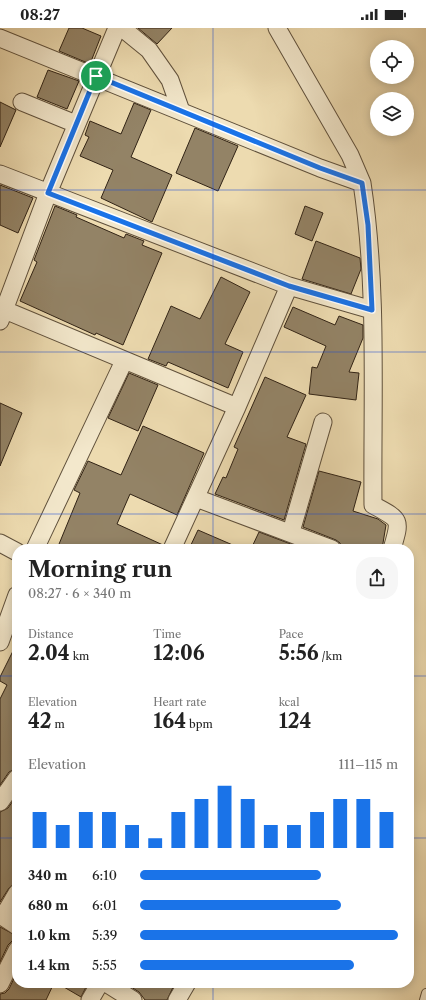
<!DOCTYPE html>
<html lang="en">
<head>
<meta charset="utf-8">
<style>
  :root { --surface:#fff; --page:#f6f6f6; --text:#222; --muted:#767676; --accent:#1a73e8 }
  body { margin:0; font-family:"Libre Caslon Text",serif; background:var(--page); color:var(--text); height:100vh; display:flex; flex-direction:column; font-size:15px; white-space:nowrap }
  * { box-sizing:border-box; margin:0 }
  p { font-size:13px; color:var(--muted) }
  .icon { flex:none; width:22px; height:22px; fill:none; stroke:currentColor; stroke-width:2; stroke-linecap:round; stroke-linejoin:round }
  .map { position:relative; flex:1; overflow:hidden }
  .side { position:absolute; left:12px; top:516px; width:402px; height:444px; display:flex; flex-direction:column; background:var(--surface); border-radius:16px; box-shadow:0 2px 10px #0003 }
  .side>* { flex:none }
  .tools { position:absolute; left:370px; top:12px; display:grid; gap:8px }
  .tools a { display:grid; place-items:center; width:44px; height:44px; border-radius:50%; background:var(--surface); box-shadow:0 2px 10px #0003; font-size:20px }
  .pin { position:absolute; display:grid; place-items:center; width:34px; height:34px; color:#fff; margin:-17px; border:2px solid #fff; border-radius:50%; box-shadow:0 1px 4px #0007 }
  .round { display:grid; place-items:center; flex:none; width:42px; height:42px; border-radius:16px; background:var(--page) }
  .summary { display:flex; align-items:center; justify-content:space-between; height:68px; padding:0 16px }
  h1 { font-size:22px; font-weight:700; line-height:30px }
  .figures { display:grid; grid-template-columns:repeat(3,1fr); gap:6px; height:68px; padding:4px 16px }
  .figures div { display:grid; align-content:center }
  .figures b { font-size:20px; font-weight:700 }
  .figures small { font-size:11px; font-weight:400 }
  .figures p { font-size:11px }
  .chart { height:112px; padding:8px 16px }
  .chart p { display:flex; justify-content:space-between }
  .chart svg { width:100%; height:72px; margin-top:4px; stroke:var(--accent); stroke-width:6 }
  ul { padding:0 16px; list-style:none; font-size:13px }
  li { display:grid; grid-template-columns:64px 48px 1fr; align-items:center; height:30px }
  li i { height:10px; border-radius:5px; background:var(--accent) }
  .status { display:flex; justify-content:space-between; align-items:center; height:28px; padding:0 20px; background:var(--surface); direction:ltr }
  .status svg { height:11px; fill:currentColor }
  .map>svg:first-child { display:block }
  .building { fill:#938366; stroke:#312315 }
  .lines { fill:none; stroke-linecap:round; stroke-linejoin:round }
  .lane-casing { stroke:#60513c; stroke-width:10 }
  .street-casing { stroke:#60513c; stroke-width:19 }
  .lane { stroke:#f3e8cc; stroke-width:8 }
  .street { stroke:#f3e8cc; stroke-width:17 }
  .route-casing { stroke:#fff; stroke-width:8 }
  .route { stroke:#1a73e8; stroke-width:5 }
  .grid { fill:none; stroke:#1d4ed8; stroke-width:1; stroke-opacity:0.55 }
</style>
</head>
<body>
<div class="status"><b>08:27</b><svg viewBox="0 0 49 12"><path d="M0 12V9h3v3zM5 12V6h3v6zM10 12V3h3v9zM15 12V0h3v12zM26 1h20v11H26zM47 4h2v5h-2z"/></svg></div>
<div class="map">
<svg width="426" height="972" viewBox="0 0 426 972">
  <rect width="100%" height="100%" fill="#eddbb0"/>
  <filter id="stains"><feTurbulence type="fractalNoise" baseFrequency=".005" numOctaves="4"/><feColorMatrix values="0 0 0 0 .2 0 0 0 0 .09 0 0 0 0 .02 0 0 0 .5 -.17"/></filter>
  <radialGradient id="worn" r=".72"><stop offset=".6" stop-color="#630" stop-opacity="0"/><stop offset="1" stop-color="#630" stop-opacity=".3"/></radialGradient>
  <path class="building" d="M69,0H82L101,8L90,36L59,23Z
    M138,0H172L157,16Z
    M48,42L79,53L67,81L37,69Z
    M0,74L16,82L0,119Z
    M134,75L151,82L131,129L172,147L152,194L101,170L113,142L80,128L89,109L85,107L90,93L121,106Z
    M195,100L238,118L218,163L176,145Z
    M0,157L33,170L18,205L0,197Z
    M55,178L77,187L76,189L124,210L126,206L144,213L142,217L162,225L123,317L96,305L95,307L20,273L37,234L34,232Z
    M305,178L323,185L312,213L295,206Z
    M316,213L360,230L361,241L351,266L302,251Z
    M221,249L250,264L225,316L243,324L228,360L168,334L166,338L148,331L171,278L200,291Z
    M293,279L335,297L339,288L363,297V310L349,344L359,345L356,372L309,366L312,339L317,340L326,318L284,299Z
    M129,345L158,357L138,403L108,390Z
    M265,349L306,367L287,409L306,416L284,492L215,466L223,449L226,450L238,421L234,419Z
    M0,375L22,385L0,438Z
    M143,398L204,425L177,487L130,466L117,496L163,517L162,521H57L80,465L74,462L88,433L121,447Z
    M319,443L361,454L353,483L378,491L386,497L382,521H342L340,515L336,512L303,499Z
    M198,502L242,521H189Z
    M259,504L304,521H251Z
    M17,615V740L9,744L0,757V671L7,657L0,653V649Z
    M17,767V855L9,860L0,874V784L8,780Z
    M0,899L17,908V912L12,913L8,917L0,934Z
    M17,944V955H54L46,972H0V966L5,965L9,961Z
    M57,955H88L81,969Z
    M125,955H175L167,972H145L139,964Z"/>
  <g class="lines">
    <g class="lane-casing">
      <path id="lane" d="M424,972L426,965"/>
    </g>
    <g class="street-casing">
      <path id="street" d="M122,0L149,22L170,52L181,83
        M277,0L350,127L362,155
        M0,10L320,140L362,155C378,260 372,371 373,477C401,492 401,491 392,521
        M22,74L76,96
        M0,146L289,258
        M0,280L237,379
        M0,293L48,165L117,0
        M196,470L332,521
        M291,504L323,394
        M0,515L17,524
        M35,521L124,333
        M172,521L237,379L289,258L372,282
        M0,614L17,567
        M0,774L17,750
        M0,887L17,898
        M3,889L17,865
        M106,955L133,972
        M0,956L17,922
        M90,972L100,955
        M177,972L187,955"/>
    </g>
    <use href="#lane" class="lane"/>
    <use href="#street" class="street"/>
  </g>
  <g class="lines">
    <g class="route-casing">
      <path id="route" d="M96,48L320,140L362,155L368,197L372,282L289,258L48,165Z"/>
    </g>
    <use href="#route" class="route"/>
  </g>
  <path class="grid" d="M213,0V521M0,162H426M0,324H426M0,486H426M0,648H17M409,648H426M0,810H17M409,810H426M213,955V972"/>
  <rect width="100%" height="100%" filter="url(#stains)"/>
  <rect width="100%" height="100%" fill="url(#worn)"/>
</svg>
<div class="tools">
<a><svg class="icon" aria-label="locate" viewBox="0 0 24 24"><circle cx="12" cy="12" r="6"/><path d="M12 2v4M12 18v4M2 12h4M18 12h4"/></svg></a>
<a><svg class="icon" aria-label="layers" viewBox="0 0 24 24"><path d="M12 4l9 5-9 5-9-5zM3 14l9 5 9-5"/></svg></a>
</div>
<div class="pin" style="left:96px;top:48px;background:#1e9e55"><svg class="icon" aria-label="arrive" viewBox="0 0 24 24"><path d="M6 21V4h12l-3 4 3 4H6"/></svg></div>
<section class="side">
<div class="summary"><div><h1>Morning run</h1><p>08:27 · 6 × 340 m</p></div><a class="round"><svg class="icon" aria-label="share" viewBox="0 0 24 24"><path d="M12 15V3M7 8l5-5 5 5M5 13v7h14v-7"/></svg></a></div>
<div class="figures">
<div><p>Distance</p><b>2.04<small> km</small></b></div>
<div><p>Time</p><b>12:06</b></div>
<div><p>Pace</p><b>5:56<small> /km</small></b></div>
</div>
<div class="figures">
<div><p>Elevation</p><b>42<small> m</small></b></div>
<div><p>Heart rate</p><b>164<small> bpm</small></b></div>
<div><p>kcal</p><b>124</b></div>
</div>
<div class="chart"><p><span>Elevation</span>111–115 m</p>
<svg viewBox="0 0 160 44" preserveAspectRatio="none"><path d="M5 44V22M15 44V30M25 44V22M35 44V22M45 44V30M55 44V38M65 44V22M75 44V14M85 44V6M95 44V14M105 44V30M115 44V30M125 44V22M135 44V14M145 44V14M155 44V22"/></svg>
</div>
<ul>
<li><b>340 m</b>6:10<i style="width:70%"></i></li>
<li><b>680 m</b>6:01<i style="width:78%"></i></li>
<li><b>1.0 km</b>5:39<i style="width:100%"></i></li>
<li><b>1.4 km</b>5:55<i style="width:83%"></i></li>
</ul>
</section>
</div>
</body>
</html>
